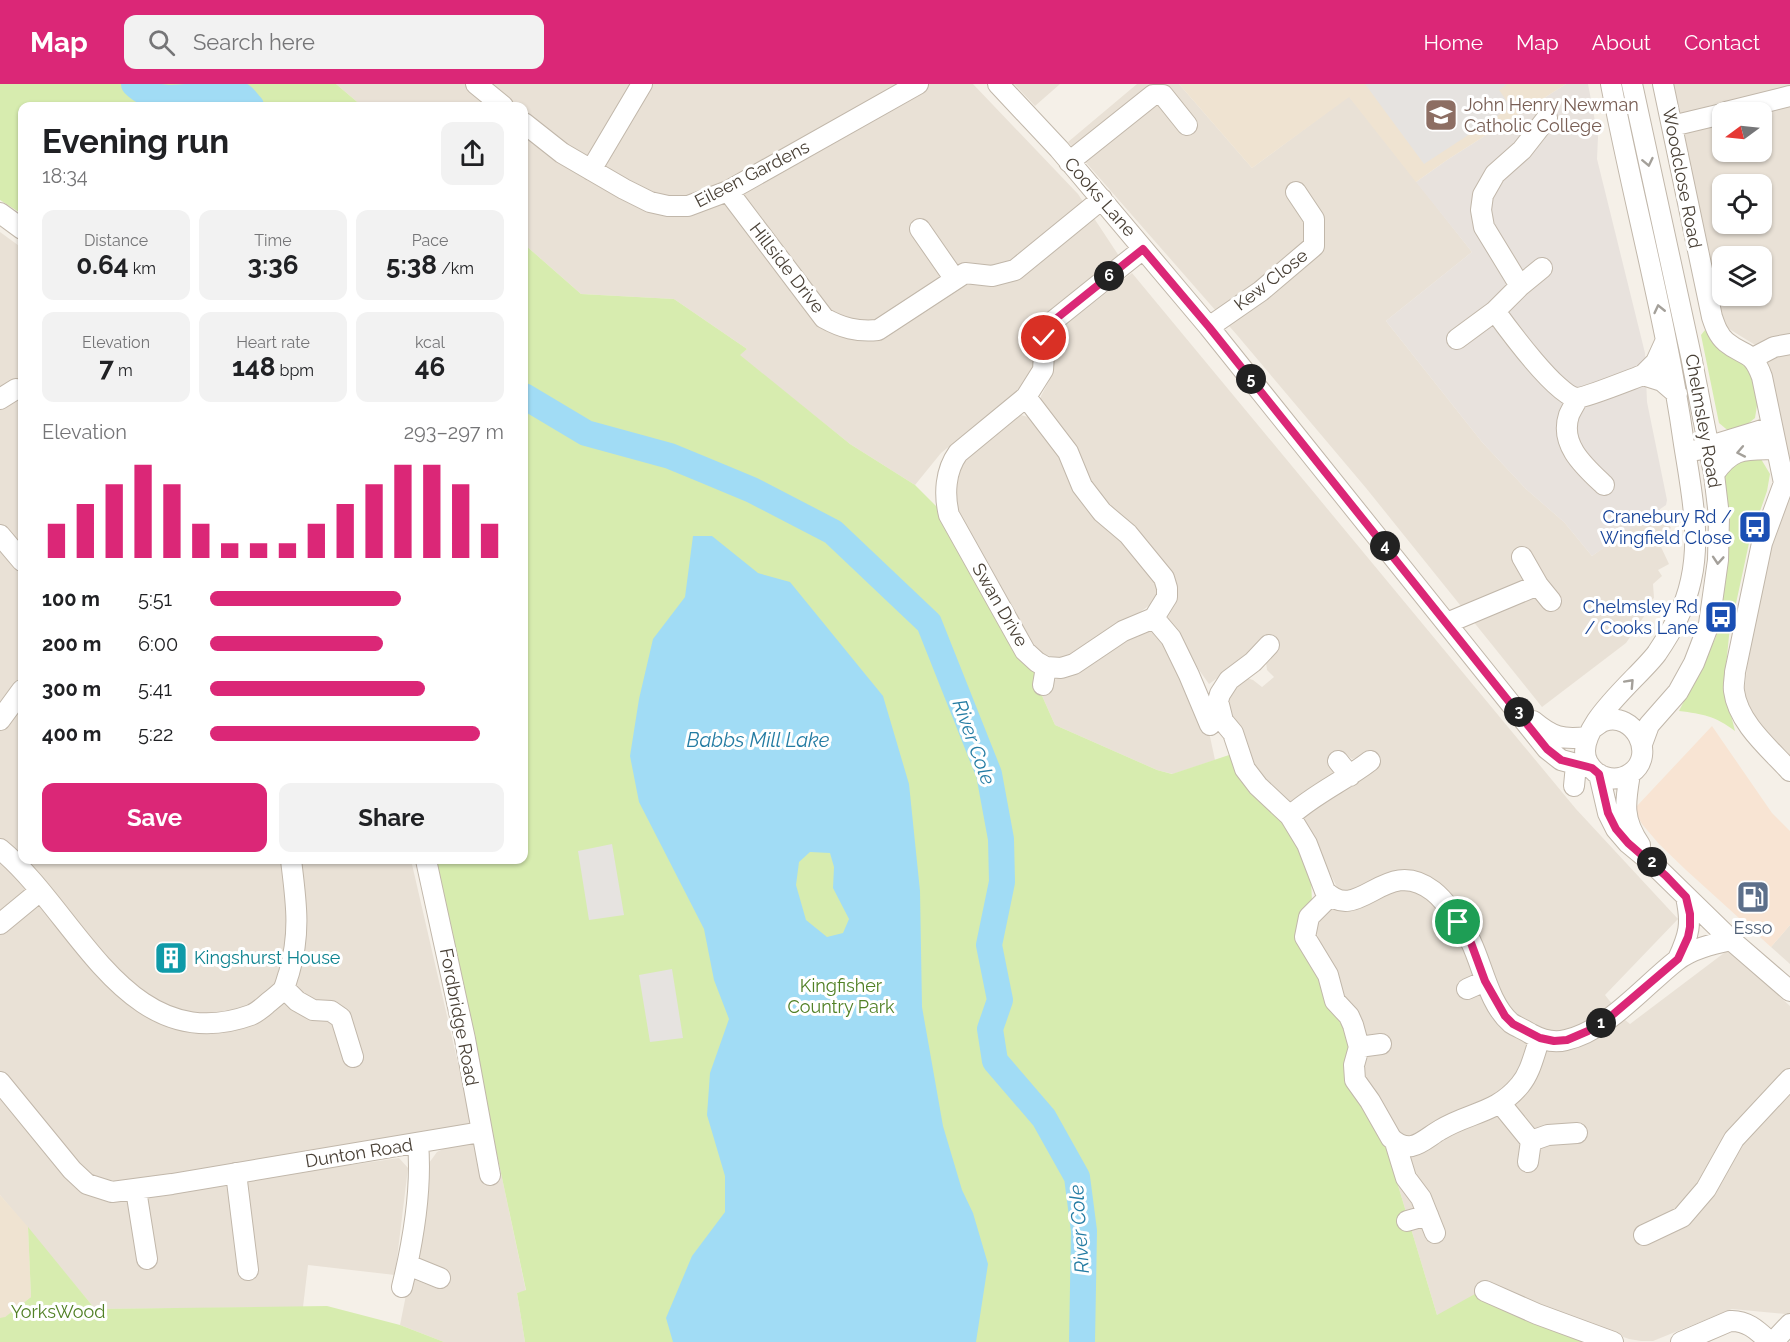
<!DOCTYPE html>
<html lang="en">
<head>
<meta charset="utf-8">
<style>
  :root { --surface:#fff; --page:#f2f2f2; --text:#202124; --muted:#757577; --accent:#db2777 }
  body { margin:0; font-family:Raleway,sans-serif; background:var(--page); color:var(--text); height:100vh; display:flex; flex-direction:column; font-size:22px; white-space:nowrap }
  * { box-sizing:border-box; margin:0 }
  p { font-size:20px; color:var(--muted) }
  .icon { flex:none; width:33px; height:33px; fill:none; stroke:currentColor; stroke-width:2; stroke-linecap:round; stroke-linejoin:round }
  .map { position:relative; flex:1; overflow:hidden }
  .drawer { position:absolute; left:18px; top:18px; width:510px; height:762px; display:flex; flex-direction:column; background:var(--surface); border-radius:12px; box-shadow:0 2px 4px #0004 }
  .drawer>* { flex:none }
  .needle { width:39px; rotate:255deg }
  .buttons { position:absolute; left:1712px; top:18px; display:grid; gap:12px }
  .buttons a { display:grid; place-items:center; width:60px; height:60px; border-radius:12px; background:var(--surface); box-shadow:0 2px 4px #0004; font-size:30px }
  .pin { position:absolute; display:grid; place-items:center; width:51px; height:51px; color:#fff; margin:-26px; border:3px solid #fff; border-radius:50%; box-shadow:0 2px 6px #0007 }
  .km { position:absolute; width:30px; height:30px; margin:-15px; border-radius:50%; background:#222; color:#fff; font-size:16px; line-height:30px; text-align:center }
  .round { display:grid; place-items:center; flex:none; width:63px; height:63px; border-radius:12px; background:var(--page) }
  .headline { display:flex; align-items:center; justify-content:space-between; height:102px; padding:0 24px }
  h1 { font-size:33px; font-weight:700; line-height:45px }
  .stats { display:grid; grid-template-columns:repeat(3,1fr); gap:9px; height:102px; padding:6px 24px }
  .stats div { display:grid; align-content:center; border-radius:12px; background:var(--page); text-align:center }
  .stats b { font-size:26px; font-weight:700 }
  .stats small { font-size:16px; font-weight:400 }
  .stats p { font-size:16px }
  .chart { height:168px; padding:12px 24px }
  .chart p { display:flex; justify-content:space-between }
  .chart svg { width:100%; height:108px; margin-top:6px; stroke:var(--accent); stroke-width:6 }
  .cta { display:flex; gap:12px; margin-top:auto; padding:12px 24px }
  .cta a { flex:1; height:69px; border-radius:12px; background:var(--accent); color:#fff; font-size:24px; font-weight:700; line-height:69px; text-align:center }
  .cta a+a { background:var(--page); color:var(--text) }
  ul { padding:0 24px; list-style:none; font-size:20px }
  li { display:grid; grid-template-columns:96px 72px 1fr; align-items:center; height:45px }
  li i { height:15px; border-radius:8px; background:var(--accent) }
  header { display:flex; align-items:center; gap:36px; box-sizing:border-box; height:84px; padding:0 30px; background:var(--accent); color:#fff }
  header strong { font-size:28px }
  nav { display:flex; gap:33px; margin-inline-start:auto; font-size:21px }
  .search { width:420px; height:54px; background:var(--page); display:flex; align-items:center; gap:15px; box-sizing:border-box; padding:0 21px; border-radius:12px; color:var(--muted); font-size:22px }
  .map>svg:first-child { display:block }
  .residential { fill:#e9e1d6; fill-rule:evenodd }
  .commercial { fill:#f8e4d3 }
  .industrial { fill:#e8e2dd }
  .education { fill:#efe3d1 }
  .green { fill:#d7ecaf }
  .parking { fill:#e6e3e0 }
  .water { fill:#a1dcf5; fill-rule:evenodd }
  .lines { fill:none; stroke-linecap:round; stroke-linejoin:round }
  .river { stroke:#a1dcf5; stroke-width:26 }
  .minor-casing { stroke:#c1b7aa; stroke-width:22 }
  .minor { stroke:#fff; stroke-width:20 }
  .oneway { stroke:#a4a09a }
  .route-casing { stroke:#fff; stroke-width:12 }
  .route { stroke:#db2777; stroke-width:8 }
  .labels { text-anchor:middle; stroke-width:6; stroke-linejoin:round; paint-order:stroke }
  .education-label { font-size:18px; fill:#785e54; stroke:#fff; text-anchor:start }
  .street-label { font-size:18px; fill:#494036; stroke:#fff }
  .transit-label { font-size:18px; fill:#164399; stroke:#fff; text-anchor:end }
  .service-label { font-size:18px; fill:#4e5e75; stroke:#fff }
  .culture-label { font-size:18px; fill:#0d838f; stroke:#fff; text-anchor:start }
  .park-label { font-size:18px; fill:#518025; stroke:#fff }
  .water-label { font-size:20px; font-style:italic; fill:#247ca3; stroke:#fff }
</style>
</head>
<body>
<header>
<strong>Map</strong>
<div class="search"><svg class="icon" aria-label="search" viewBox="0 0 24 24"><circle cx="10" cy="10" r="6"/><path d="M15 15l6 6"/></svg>Search here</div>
<nav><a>Home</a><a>Map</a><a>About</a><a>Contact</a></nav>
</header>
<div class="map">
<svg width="1790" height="1258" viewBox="0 0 1790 1258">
  <rect width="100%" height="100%" fill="#f5f0e8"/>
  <path class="residential" d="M336,0H973L1078,110L1119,172L1042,234L1035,246L1033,261L1034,279L1028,296L1005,318L941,369L915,401L850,360L739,271L747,265L674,215L581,210L524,160V22H362Z
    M1014,0H1060L1035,22Z
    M1137,0H1179L1252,84L1349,12L1472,168L1386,237L1482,358L1526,405L1564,438L1592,472L1659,424L1671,444L1666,448L1671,455L1661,463L1669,480L1658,486L1662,492L1653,500L1654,514L1647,520L1649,525L1626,559L1542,623L1366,404L1237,251L1068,58Z
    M1668,0H1790V378L1780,331L1760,264L1726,243L1714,214ZM1722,28H1761V68H1722ZM1722,100H1761V140H1722ZM1722,172H1761V212H1722Z
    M0,148L22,164V776H411L472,1040L347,1062L351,1081L399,1074L408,1084L395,1191L308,1181L303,1223L95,1225L0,1111Z
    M1132,189L1576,725L1678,835L1605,911L1624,935L1630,940L1728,866L1790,922V1234L1785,1230L1732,1225L1653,1257H1641L1629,1255L1573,1235L1519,1212L1437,1231L1385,1058L1350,995L1349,948L1335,886L1319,856L1315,844L1330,822L1337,803L1302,735L1303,732L1379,676L1367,666L1363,672L1352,675L1343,668L1332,676L1339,685L1335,694L1294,720H1286L1251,685L1226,624L1231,603L1247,594L1253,596L1262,603L1274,593L1267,586L1266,578L1254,568L1209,600L1165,538L1176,519L1173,501L1166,486L1147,456L1119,431L1093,401L1080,378L1073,358L1061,341L1041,319V312L1049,297L1053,282L1055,252L1062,243Z
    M1021,331L1032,334L1148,484L1158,505V514L1150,521L1113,547L1069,574H1057L1033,567L955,427V387L976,365Z
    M1790,412V675L1750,630L1744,610L1749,566L1765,475Z
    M1142,546L1159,550L1209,648L1215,676L1173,690L1157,686L1055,641L1039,605Z
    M1790,841V880L1771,863Z
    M477,1053L486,1091L501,1089L526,1207L517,1209L525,1258H444L400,1241L408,1201L415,1196L438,1205L443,1185L416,1176L415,1171L429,1079L437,1068L451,1061Z"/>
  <path class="commercial" d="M1712,642L1772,729L1790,747V841L1771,863L1686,786L1659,760L1642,740L1636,730V723Z"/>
  <path class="industrial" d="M1566,0H1588L1598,53L1597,75L1645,269L1647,318L1667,416L1666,421L1592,472L1564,438L1526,405L1482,358L1386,237L1472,168L1416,98L1447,76Z"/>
  <path class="education" d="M1179,0H1566L1447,76L1416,98L1349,13L1252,84Z
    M0,1111L28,1143L31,1213L4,1234H0Z"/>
  <path class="green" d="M0,0H336L362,22H22V130L0,116Z
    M524,160L581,210L674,215L747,265L740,271L850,360L915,401L939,425L1021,571L1035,588L1039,605L1055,641L1157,686L1172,690L1232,670L1290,744L1310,775L1312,817L1301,837L1349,948L1350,995L1385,1058L1437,1231L1484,1205L1588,1258H525L517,1209L526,1206L434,776H524Z
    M1705,246L1730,271L1744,279L1753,292L1758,315L1755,334L1744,343L1731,349L1719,339L1701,251Z
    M1744,371L1761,375L1770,390L1767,407L1749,459L1729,552L1724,603L1735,647C1715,632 1703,630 1679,627L1716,553L1727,481L1724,396L1729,378Z
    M28,1143L95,1225L327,1222L400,1241L444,1258H0V1234L5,1233L31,1213Z"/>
  <path class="parking" d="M1365,0H1507L1499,6L1511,23L1424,80Z
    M612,760L624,831L589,836L578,767Z
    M672,885L683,954L650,958L639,891Z"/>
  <path class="water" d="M693,452H712L758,489L790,498L883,612L909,700L920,807L922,923L943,1042L962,1106L973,1129L988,1180L976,1258H673L666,1234L692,1172L725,1128V1092L707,1031L710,989L729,935L714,896L704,845L639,718L630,672L639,615L653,555L685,513ZM810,768L830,769L834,783L833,804L849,835L843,849L827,853L806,836L796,801L799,778Z"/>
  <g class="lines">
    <path class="river" d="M134,0C164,30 214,0 242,12C245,14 248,19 251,22
      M524,312L586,349L670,372L704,386L752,406L833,448L929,539L989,690L1001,755L1002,798L989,861L1000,916L990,945L995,977L1044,1034L1077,1093L1084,1147L1082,1258"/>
    <g class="minor-casing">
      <path id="minor" d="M476,0L503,22
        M998,0L1059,65L1209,243L1547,665L1561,676L1591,684
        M1632,0L1691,272L1714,390L1719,432L1718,476L1709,540L1694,579L1678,608L1649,641L1642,660
        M1663,0L1712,233C1715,242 1718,251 1726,258C1744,273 1752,265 1762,293L1784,399L1762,459L1735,588C1735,594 1733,601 1734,607C1738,639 1770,665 1790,687
        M1726,28L1790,12
        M1547,34L1522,66L1495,90L1483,111L1481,126L1484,143L1520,202L1495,227C1508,245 1558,313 1577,314C1585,314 1632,295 1643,291
        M524,39L562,69L624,105L650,118L668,122H688L728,107L918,0
        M1672,42L1722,30
        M1069,78L1153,11H1163L1187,41
        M591,86L642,0
        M728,107L824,234C842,244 857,248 878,246L965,189L992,192L1015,186L1102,115
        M0,129L22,145
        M920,145L954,194
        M1520,202L1542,184
        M1209,243L1261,207L1314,162V135L1296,108
        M1457,255L1495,227
        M1666,256L1656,278L1643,291L1662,297L1677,310
        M1753,274L1774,263L1790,260
        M1026,313L958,369C945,387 944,411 949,431L1025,567L1037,578L1046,583L1061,584L1074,580L1123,547L1154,534L1167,513V504L1164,494L1128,450L1102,428L1082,402L1068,368L1026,313L1043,286L1045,254L1052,238L1143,165
        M1578,314C1575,320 1571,326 1569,331C1559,361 1585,383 1604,401
        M0,315L16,305
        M1697,366L1772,343
        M1714,390C1733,362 1746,366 1777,365
        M0,451L22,477
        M1522,473L1538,501L1551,517
        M1154,534L1171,554L1189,591L1210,641
        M1447,539L1538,501
        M1269,561L1253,578L1229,596L1220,610L1218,617L1223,637L1233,649L1245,685L1258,702L1290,732L1307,760L1325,807C1359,842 1385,770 1433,807C1446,817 1462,842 1471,858C1483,883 1489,920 1511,939C1517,943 1525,946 1531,950C1542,956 1554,959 1566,956C1607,947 1644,902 1676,877C1691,865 1713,860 1731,856
        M1043,601L1046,583
        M0,636L22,606
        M1533,637C1552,653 1562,656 1587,653
        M1593,644C1596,642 1601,638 1604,637C1634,627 1657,671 1631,689C1624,694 1614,696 1605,693C1597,691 1592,686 1588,679C1570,646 1639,594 1657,569C1673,545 1685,524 1691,496C1701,452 1691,404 1684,360C1667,239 1634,120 1611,0
        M1338,677L1350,692
        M1599,690L1608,729L1616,745L1628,759L1651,778L1731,856L1790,907
        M1630,690C1625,719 1622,735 1640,761
        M1574,702L1576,681
        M1290,732C1314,710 1344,697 1370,677
        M0,765C77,828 127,976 251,931C258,928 263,923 269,918C274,914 279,910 283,906C286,901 287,894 289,889C301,848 296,817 291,776
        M426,776L465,955L490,1091
        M1330,812L1309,833L1305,853L1328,891L1335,917L1349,932L1353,941L1359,963L1354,981L1355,996L1370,1017L1391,1054C1396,1059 1404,1063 1412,1062C1422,1060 1431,1051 1440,1046C1469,1028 1496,1030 1520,1001C1531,988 1534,970 1540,954
        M0,840L40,807
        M1678,875C1689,851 1692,840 1686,813
        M284,904L297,917L313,926L331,927L341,934L353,973
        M1467,905L1485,897
        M1359,963L1381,960
        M0,998L72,1086L87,1100L112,1108L172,1100L481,1048
        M1501,1020L1531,1057L1548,1051L1577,1049
        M1395,1058L1406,1094L1421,1114L1435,1149
        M1528,1078L1531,1057
        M236,1089L248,1186
        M136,1106L147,1175
        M1407,1137L1428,1131
        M1644,1151L1682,1133L1706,1105L1734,1055L1790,995
        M408,1181L440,1194
        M402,1203C413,1158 422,1105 418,1059
        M1485,1207L1537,1230L1613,1258
        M1681,1258L1730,1237C1747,1236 1758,1247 1770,1258
        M1773,1258L1790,1240"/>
    </g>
    <use href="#minor" class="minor"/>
  </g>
  <defs><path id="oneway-chevron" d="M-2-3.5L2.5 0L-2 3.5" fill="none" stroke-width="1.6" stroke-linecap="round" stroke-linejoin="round" transform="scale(1.5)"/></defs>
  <g class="oneway">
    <use href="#oneway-chevron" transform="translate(1648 78) rotate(78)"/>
    <use href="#oneway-chevron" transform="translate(1659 225) rotate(-103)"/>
    <use href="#oneway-chevron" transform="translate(1741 368) rotate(169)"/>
    <use href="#oneway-chevron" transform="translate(1718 476) rotate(94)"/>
    <use href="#oneway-chevron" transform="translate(1630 599) rotate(-47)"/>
  </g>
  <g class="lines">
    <g class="route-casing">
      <path id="route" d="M1044,254L1052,238L1143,165L1209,243L1547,665L1561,676L1592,684L1599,690L1608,729L1616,745L1628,759L1666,792L1686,813L1690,830V843L1688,853L1678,875L1610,933L1588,947L1567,956L1554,957L1540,954L1513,940L1505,932L1485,897L1471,859L1458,838"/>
    </g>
    <use href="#route" class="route"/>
  </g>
  <defs>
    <g id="school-square" transform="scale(1.725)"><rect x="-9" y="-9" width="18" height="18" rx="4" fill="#8d6e63" stroke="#fff"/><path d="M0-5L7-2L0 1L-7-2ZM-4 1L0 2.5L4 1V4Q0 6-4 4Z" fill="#fff"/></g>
    <g id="bus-square" transform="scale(1.725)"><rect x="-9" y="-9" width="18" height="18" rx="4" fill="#1a4fb4" stroke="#fff"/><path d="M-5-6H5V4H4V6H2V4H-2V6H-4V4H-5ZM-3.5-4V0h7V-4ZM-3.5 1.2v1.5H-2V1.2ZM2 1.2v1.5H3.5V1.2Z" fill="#fff"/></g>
    <g id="fuel-square" transform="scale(1.725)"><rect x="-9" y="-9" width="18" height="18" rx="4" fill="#5c6f8a" stroke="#fff"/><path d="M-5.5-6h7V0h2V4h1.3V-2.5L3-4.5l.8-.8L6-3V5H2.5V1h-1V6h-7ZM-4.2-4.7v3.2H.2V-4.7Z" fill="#fff"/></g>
    <g id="building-square" transform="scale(1.725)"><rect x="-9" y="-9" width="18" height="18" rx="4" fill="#0f9aa8" stroke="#fff"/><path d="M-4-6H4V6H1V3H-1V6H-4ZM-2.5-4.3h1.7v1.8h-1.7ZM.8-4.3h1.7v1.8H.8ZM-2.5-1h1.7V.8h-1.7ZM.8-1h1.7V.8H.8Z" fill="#fff"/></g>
  </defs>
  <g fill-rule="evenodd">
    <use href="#school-square" x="1441" y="31"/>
    <use href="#bus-square" x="1755" y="443"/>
    <use href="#bus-square" x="1721" y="533"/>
    <use href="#fuel-square" x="1753" y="813"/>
    <use href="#building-square" x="171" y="874"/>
  </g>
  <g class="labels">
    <g class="education-label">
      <text x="1464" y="27">John Henry Newman<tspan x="1464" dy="21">Catholic College</tspan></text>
    </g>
    <g class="street-label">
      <text transform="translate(752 90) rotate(-27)" y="6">Eileen Gardens</text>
      <text transform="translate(1682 94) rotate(79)" y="6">Woodclose Road</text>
      <text transform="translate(1100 113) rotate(49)" y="6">Cooks Lane</text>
      <text transform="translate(787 184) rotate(52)" y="6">Hillside Drive</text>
      <text transform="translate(1271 196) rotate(-38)" y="6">Kew Close</text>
      <text transform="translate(1703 337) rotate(80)" y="6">Chelmsley Road</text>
      <text transform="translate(1000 521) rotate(60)" y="6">Swan Drive</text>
      <text transform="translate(459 933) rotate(79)" y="6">Fordbridge Road</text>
      <text transform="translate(359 1069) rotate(-9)" y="6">Dunton Road</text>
    </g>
    <g class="transit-label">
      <text x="1732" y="439">Cranebury Rd /<tspan x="1732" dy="21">Wingfield Close</tspan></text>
      <text x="1698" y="529">Chelmsley Rd<tspan x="1698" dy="21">/ Cooks Lane</tspan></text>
    </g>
    <g class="service-label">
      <text x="1753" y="850">Esso</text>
    </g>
    <g class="culture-label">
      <text x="194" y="880">Kingshurst House</text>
    </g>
    <g class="park-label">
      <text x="841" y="908">Kingfisher<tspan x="841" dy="21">Country Park</tspan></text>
      <text x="58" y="1234">YorksWood</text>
    </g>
    <g class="water-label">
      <text x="758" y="663">Babbs Mill Lake</text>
      <text transform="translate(974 658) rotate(70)" y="7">River Cole</text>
      <text transform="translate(1079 1145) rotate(-94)" y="7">River Cole</text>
    </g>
  </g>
</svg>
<div class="buttons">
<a><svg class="needle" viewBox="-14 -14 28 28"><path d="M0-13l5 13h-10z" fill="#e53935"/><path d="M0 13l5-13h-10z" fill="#757577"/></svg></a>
<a><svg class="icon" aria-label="locate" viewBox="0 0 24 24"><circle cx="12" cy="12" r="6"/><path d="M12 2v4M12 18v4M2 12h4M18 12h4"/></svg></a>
<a><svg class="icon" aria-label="layers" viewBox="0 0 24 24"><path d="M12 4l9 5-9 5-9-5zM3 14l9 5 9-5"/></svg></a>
</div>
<div class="pin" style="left:1458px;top:838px;background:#1e9e55"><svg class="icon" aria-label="arrive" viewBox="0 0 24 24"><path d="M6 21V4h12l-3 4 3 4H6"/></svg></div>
<div class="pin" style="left:1044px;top:254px;background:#d93025"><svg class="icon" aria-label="check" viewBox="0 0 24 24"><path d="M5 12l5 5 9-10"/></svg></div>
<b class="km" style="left:1601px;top:939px">1</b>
<b class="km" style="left:1652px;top:778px">2</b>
<b class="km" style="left:1519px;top:628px">3</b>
<b class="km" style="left:1385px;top:462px">4</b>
<b class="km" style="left:1251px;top:295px">5</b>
<b class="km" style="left:1109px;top:192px">6</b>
<section class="drawer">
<div class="headline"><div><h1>Evening run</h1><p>18:34</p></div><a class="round"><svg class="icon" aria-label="share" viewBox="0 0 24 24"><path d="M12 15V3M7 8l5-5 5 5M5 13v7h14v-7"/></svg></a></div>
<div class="stats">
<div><p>Distance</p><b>0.64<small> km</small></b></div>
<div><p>Time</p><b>3:36</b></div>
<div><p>Pace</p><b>5:38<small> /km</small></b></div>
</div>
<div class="stats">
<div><p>Elevation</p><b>7<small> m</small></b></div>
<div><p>Heart rate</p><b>148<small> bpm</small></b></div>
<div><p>kcal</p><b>46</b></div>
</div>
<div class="chart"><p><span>Elevation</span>293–297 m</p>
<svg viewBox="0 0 160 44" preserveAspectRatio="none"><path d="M5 44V30M15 44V22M25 44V14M35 44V6M45 44V14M55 44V30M65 44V38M75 44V38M85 44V38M95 44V30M105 44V22M115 44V14M125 44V6M135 44V6M145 44V14M155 44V30"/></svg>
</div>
<ul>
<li><b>100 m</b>5:51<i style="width:65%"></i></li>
<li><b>200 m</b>6:00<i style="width:59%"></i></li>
<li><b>300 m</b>5:41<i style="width:73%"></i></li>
<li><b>400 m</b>5:22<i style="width:92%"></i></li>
</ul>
<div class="cta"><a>Save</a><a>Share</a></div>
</section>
</div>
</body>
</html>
